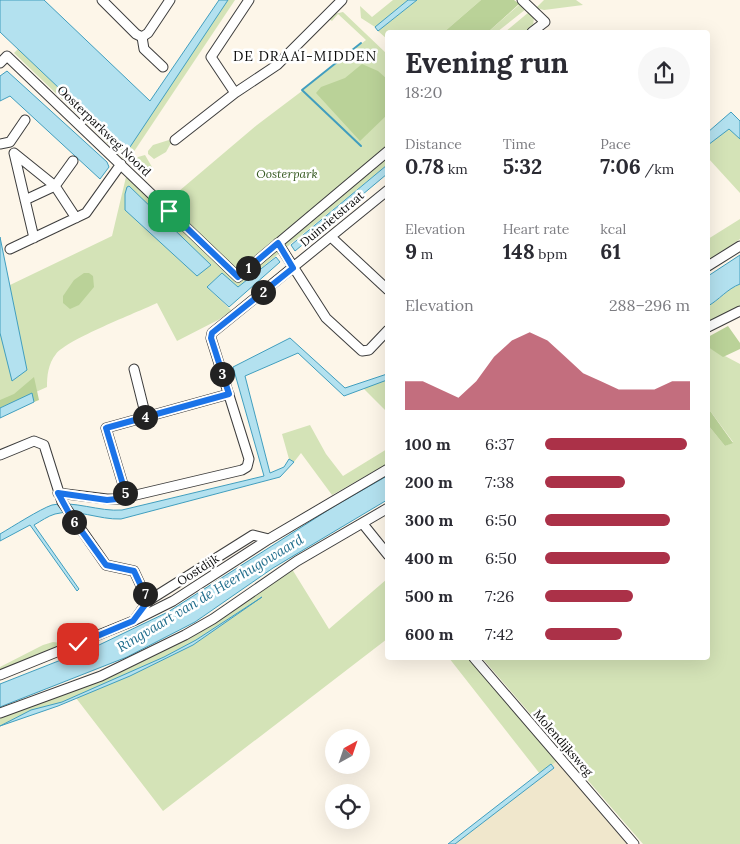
<!DOCTYPE html>
<html lang="en">
<head>
<meta charset="utf-8">
<style>
  :root { --surface:#fff; --page:#f7f7f7; --text:#2b2b33; --muted:#7c7c81; --accent:#ab3148 }
  body { margin:0; font-family:Lora,serif; background:var(--page); color:var(--text); height:100vh; display:flex; flex-direction:column; font-size:19px; white-space:nowrap }
  * { box-sizing:border-box; margin:0 }
  p { font-size:16px; color:var(--muted) }
  .icon { flex:none; width:28px; height:28px; fill:none; stroke:currentColor; stroke-width:2; stroke-linecap:round; stroke-linejoin:round }
  .map { position:relative; flex:1; overflow:hidden }
  .panel { position:absolute; left:385px; top:30px; width:325px; height:630px; display:flex; flex-direction:column; background:var(--surface); border-radius:5px; box-shadow:0 5px 20px #0002 }
  .panel>* { flex:none }
  .needle { width:32px; rotate:40deg }
  .controls { position:absolute; left:325px; top:729px; display:grid; gap:10px }
  .controls a { display:grid; place-items:center; width:45px; height:45px; border-radius:50%; background:var(--surface); box-shadow:0 5px 20px #0002; font-size:25px }
  .pin { position:absolute; display:grid; place-items:center; width:42px; height:42px; color:#fff; margin:-21px; border-radius:10px; box-shadow:0 2px 8px #0006 }
  .km { position:absolute; width:25px; height:25px; margin:-12px; border-radius:50%; background:#222; color:#fff; font-size:14px; line-height:25px; text-align:center }
  .round { display:grid; place-items:center; flex:none; width:52px; height:52px; border-radius:26px; background:var(--page) }
  .overview { display:flex; align-items:center; justify-content:space-between; height:85px; padding:0 20px }
  h1 { font-size:28px; font-weight:800; line-height:38px }
  .figures { display:grid; grid-template-columns:repeat(3,1fr); gap:8px; height:85px; padding:5px 20px }
  .figures div { display:grid; align-content:center }
  .figures b { font-size:21px; font-weight:800 }
  .figures small { font-size:14px; font-weight:400 }
  .figures p { font-size:14px }
  .chart { height:140px; padding:10px 20px }
  .chart p { display:flex; justify-content:space-between }
  .chart svg { width:100%; height:90px; margin-top:5px; fill:var(--accent); opacity:.7 }
  ul { padding:0 20px; list-style:none; font-size:16px }
  li { display:grid; grid-template-columns:80px 60px 1fr; align-items:center; height:38px }
  li i { height:12px; border-radius:6px; background:var(--accent) }
  .map>svg:first-child { display:block }
  .farmland { fill:#f0e7cc }
  .green { fill:#d4e3b7 }
  .forest { fill:#bad298 }
  .water { fill:#b3e1ef; stroke:#419ebe }
  .lines { fill:none; stroke-linecap:round; stroke-linejoin:round }
  .stream { stroke:#419ebe; stroke-width:2 }
  .street-casing { stroke:#3d3d3d; stroke-width:11 }
  .street { stroke:#fff; stroke-width:9 }
  .route-casing { stroke:#fff; stroke-width:10 }
  .route { stroke:#1a73e8; stroke-width:6 }
  .labels { text-anchor:middle; stroke-width:5; stroke-linejoin:round; paint-order:stroke }
  .street-label { font-size:12px; fill:#0a0a0a; stroke:#fff }
  .park-label { font-size:12px; font-style:italic; fill:#365a22; stroke:#fff }
  .neighbourhood-label { font-size:14px; letter-spacing:1px; fill:#0a0a0a; stroke:#fff }
  .water-label { font-size:14px; font-style:italic; fill:#216e8d; stroke:#fff }
</style>
</head>
<body>
<div class="map">
<svg width="740" height="844" viewBox="0 0 740 844">
  <rect width="100%" height="100%" fill="#fdf6e9"/>
  <path class="farmland" d="M557,761L627,844H450Z"/>
  <path class="green" d="M228,0H235L127,162L14,53L18,49L24,54L120,146H130Z
    M393,0H408L375,27L361,18L360,6L372,17Z
    M417,0H481L444,32H388L387,39L378,31Z
    M514,0L526,9L497,32H488L519,5Z
    M544,0H576L583,5L544,10L536,8Z
    M343,12L387,54V165L238,287L222,273L207,287L232,311L218,320L177,341L157,303C136,313 68,339 56,354C48,364 47,376 47,387L0,408V312L10,285L112,236L126,177L159,208L257,125L302,91L366,40L338,14L332,21L329,19L334,14Z
    M529,12L534,16L533,27L526,32H505Z
    M729,128L740,139V193L708,158V145Z
    M169,140L171,143L166,152L154,159L148,154V151L153,145Z
    M145,155L152,167L145,177L132,166L138,157Z
    M740,219V239L708,261V239Z
    M740,284V307L708,322V306C720,300 727,289 740,284Z
    M708,347L740,364V844H643L482,658H708V425L725,446L733,442L708,408Z
    M387,380V412L363,388Z
    M310,425L326,454L343,476L387,449V464L332,495L301,453L294,462L289,459L282,434Z
    M292,569L329,629L387,579V639L163,811L76,698L0,726V718L123,668Z
    M53,642L69,644L0,671V667L43,645Z
    M449,658H469L557,761L540,774Z"/>
  <path class="forest" d="M481,0H514L519,4L488,32H444Z
    M362,64L378,71L387,79L388,114L360,141L316,93L321,87L345,78Z
    M84,273H89L93,276L94,287L79,305L70,309L63,303V296L74,280Z
    M728,326L740,343V349L723,357L708,347V337Z
    M34,377L39,400L34,402L31,394L0,408V400L14,394Z
    M708,408L733,443L725,446L708,425Z"/>
  <path class="water" d="M0,0H44L150,101L219,0H228L130,147L126,148L120,146L0,32Z
    M408,0H417L378,31L375,27Z
    M7,71L107,162L109,167L100,179L10,96L0,101V76Z
    M731,112L740,121V139L729,129L708,145V132Z
    M387,165V174L295,251L291,245Z
    M129,186L211,265L197,276L125,210V194L127,187Z
    M0,237L27,370L12,381L0,333Z
    M740,255V284C727,289 719,300 708,306V276Z
    M276,257L280,262L229,307L207,287L222,273L238,287Z
    M290,338L345,388L387,374V380L344,396L298,353L245,376L270,473L284,467L289,459L294,462L280,477L121,519C99,520 76,508 55,514C48,516 41,521 34,525L79,589L77,591L30,525L0,541V534C12,527 40,509 52,505C72,500 100,512 122,510L264,476L233,367Z
    M32,393L34,402L0,418V408Z
    M387,476V500L273,568L195,622L127,657L0,707V684L99,645L168,612L333,507Z
    M262,597L193,645L130,676L58,706L0,726L31,710L62,702L164,657L196,640Z
    M551,764L554,768L455,844H448Z"/>
  <g class="lines">
    <path class="stream" d="M361,43L302,90L361,146"/>
    <g class="street-casing">
      <path id="street" d="M102,0L136,34L142,37L148,33L170,0
        M522,0L545,22L532,32
        M142,37L144,49L163,67
        M0,63L7,56L238,277L388,151
        M235,93L211,57L249,0
        M175,140L235,93L277,65L342,0
        M0,144L10,142L25,120
        M25,200L55,186L73,161
        M331,237L388,290
        M34,238L14,153L55,186L76,218
        M278,243L326,318L362,351L369,350L388,330
        M10,249L86,213L121,164
        M708,266L740,246
        M708,327L740,311
        M134,369L146,417
        M0,455L34,441L44,445L62,502L106,565L134,571L148,601L136,618
        M58,493L107,499H119L242,470L247,467L249,459L211,338L212,333L388,190
        M127,498L106,428L229,394
        M363,524L388,555
        M148,601L253,535L269,539
        M474,658L634,844
        M0,675L133,621L173,601L269,539L388,469
        M0,713L101,676L185,635L213,619L297,561L388,508"/>
    </g>
    <use href="#street" class="street"/>
  </g>
  <g class="lines">
    <g class="route-casing">
      <path id="route" d="M78,644L133,621L148,601L134,571L106,565L70,515L58,493L107,500L127,498L106,428L229,394L211,338L212,333L293,268L278,243L238,277L169,211"/>
    </g>
    <use href="#route" class="route"/>
  </g>
  <g class="labels">
    <g class="street-label">
      <text transform="translate(104 131) rotate(44)" y="4">Oosterparkweg Noord</text>
      <text transform="translate(332 219) rotate(-40)" y="4">Duinrietstraat</text>
      <text transform="translate(198 570) rotate(-33)" y="4">Oostdijk</text>
      <text transform="translate(563 743) rotate(49)" y="4">Molendijksweg</text>
    </g>
    <g class="park-label">
      <text x="287" y="178">Oosterpark</text>
    </g>
    <g class="neighbourhood-label">
      <text x="305" y="61">DE DRAAI-MIDDEN</text>
    </g>
    <g class="water-label">
      <text transform="translate(210 593) rotate(-31)" y="5">Ringvaart van de Heerhugowaard</text>
    </g>
  </g>
</svg>
<div class="controls">
<a><svg class="needle" viewBox="-14 -14 28 28"><path d="M0-13l5 13h-10z" fill="#e53935"/><path d="M0 13l5-13h-10z" fill="#7c7c81"/></svg></a>
<a><svg class="icon" aria-label="locate" viewBox="0 0 24 24"><circle cx="12" cy="12" r="6"/><path d="M12 2v4M12 18v4M2 12h4M18 12h4"/></svg></a>
</div>
<div class="pin" style="left:169px;top:211px;background:#1e9e55"><svg class="icon" aria-label="arrive" viewBox="0 0 24 24"><path d="M6 21V4h12l-3 4 3 4H6"/></svg></div>
<div class="pin" style="left:78px;top:644px;background:#d93025"><svg class="icon" aria-label="check" viewBox="0 0 24 24"><path d="M5 12l5 5 9-10"/></svg></div>
<b class="km" style="left:248px;top:268px">1</b>
<b class="km" style="left:263px;top:292px">2</b>
<b class="km" style="left:222px;top:374px">3</b>
<b class="km" style="left:145px;top:417px">4</b>
<b class="km" style="left:125px;top:493px">5</b>
<b class="km" style="left:74px;top:522px">6</b>
<b class="km" style="left:145px;top:594px">7</b>
<section class="panel">
<div class="overview"><div><h1>Evening run</h1><p>18:20</p></div><a class="round"><svg class="icon" aria-label="share" viewBox="0 0 24 24"><path d="M12 15V3M7 8l5-5 5 5M5 13v7h14v-7"/></svg></a></div>
<div class="figures">
<div><p>Distance</p><b>0.78<small> km</small></b></div>
<div><p>Time</p><b>5:32</b></div>
<div><p>Pace</p><b>7:06<small> /km</small></b></div>
</div>
<div class="figures">
<div><p>Elevation</p><b>9<small> m</small></b></div>
<div><p>Heart rate</p><b>148<small> bpm</small></b></div>
<div><p>kcal</p><b>61</b></div>
</div>
<div class="chart"><p><span>Elevation</span>288–296 m</p>
<svg viewBox="0 0 160 44" preserveAspectRatio="none"><path d="M0 44V30L10 30L20 34L30 38L40 30L50 18L60 10L70 6L80 10L90 18L100 26L110 30L120 34L130 34L140 34L150 30L160 30V44z"/></svg>
</div>
<ul>
<li><b>100 m</b>6:37<i style="width:98%"></i></li>
<li><b>200 m</b>7:38<i style="width:55%"></i></li>
<li><b>300 m</b>6:50<i style="width:86%"></i></li>
<li><b>400 m</b>6:50<i style="width:86%"></i></li>
<li><b>500 m</b>7:26<i style="width:61%"></i></li>
<li><b>600 m</b>7:42<i style="width:53%"></i></li>
</ul>
</section>
</div>
</body>
</html>
